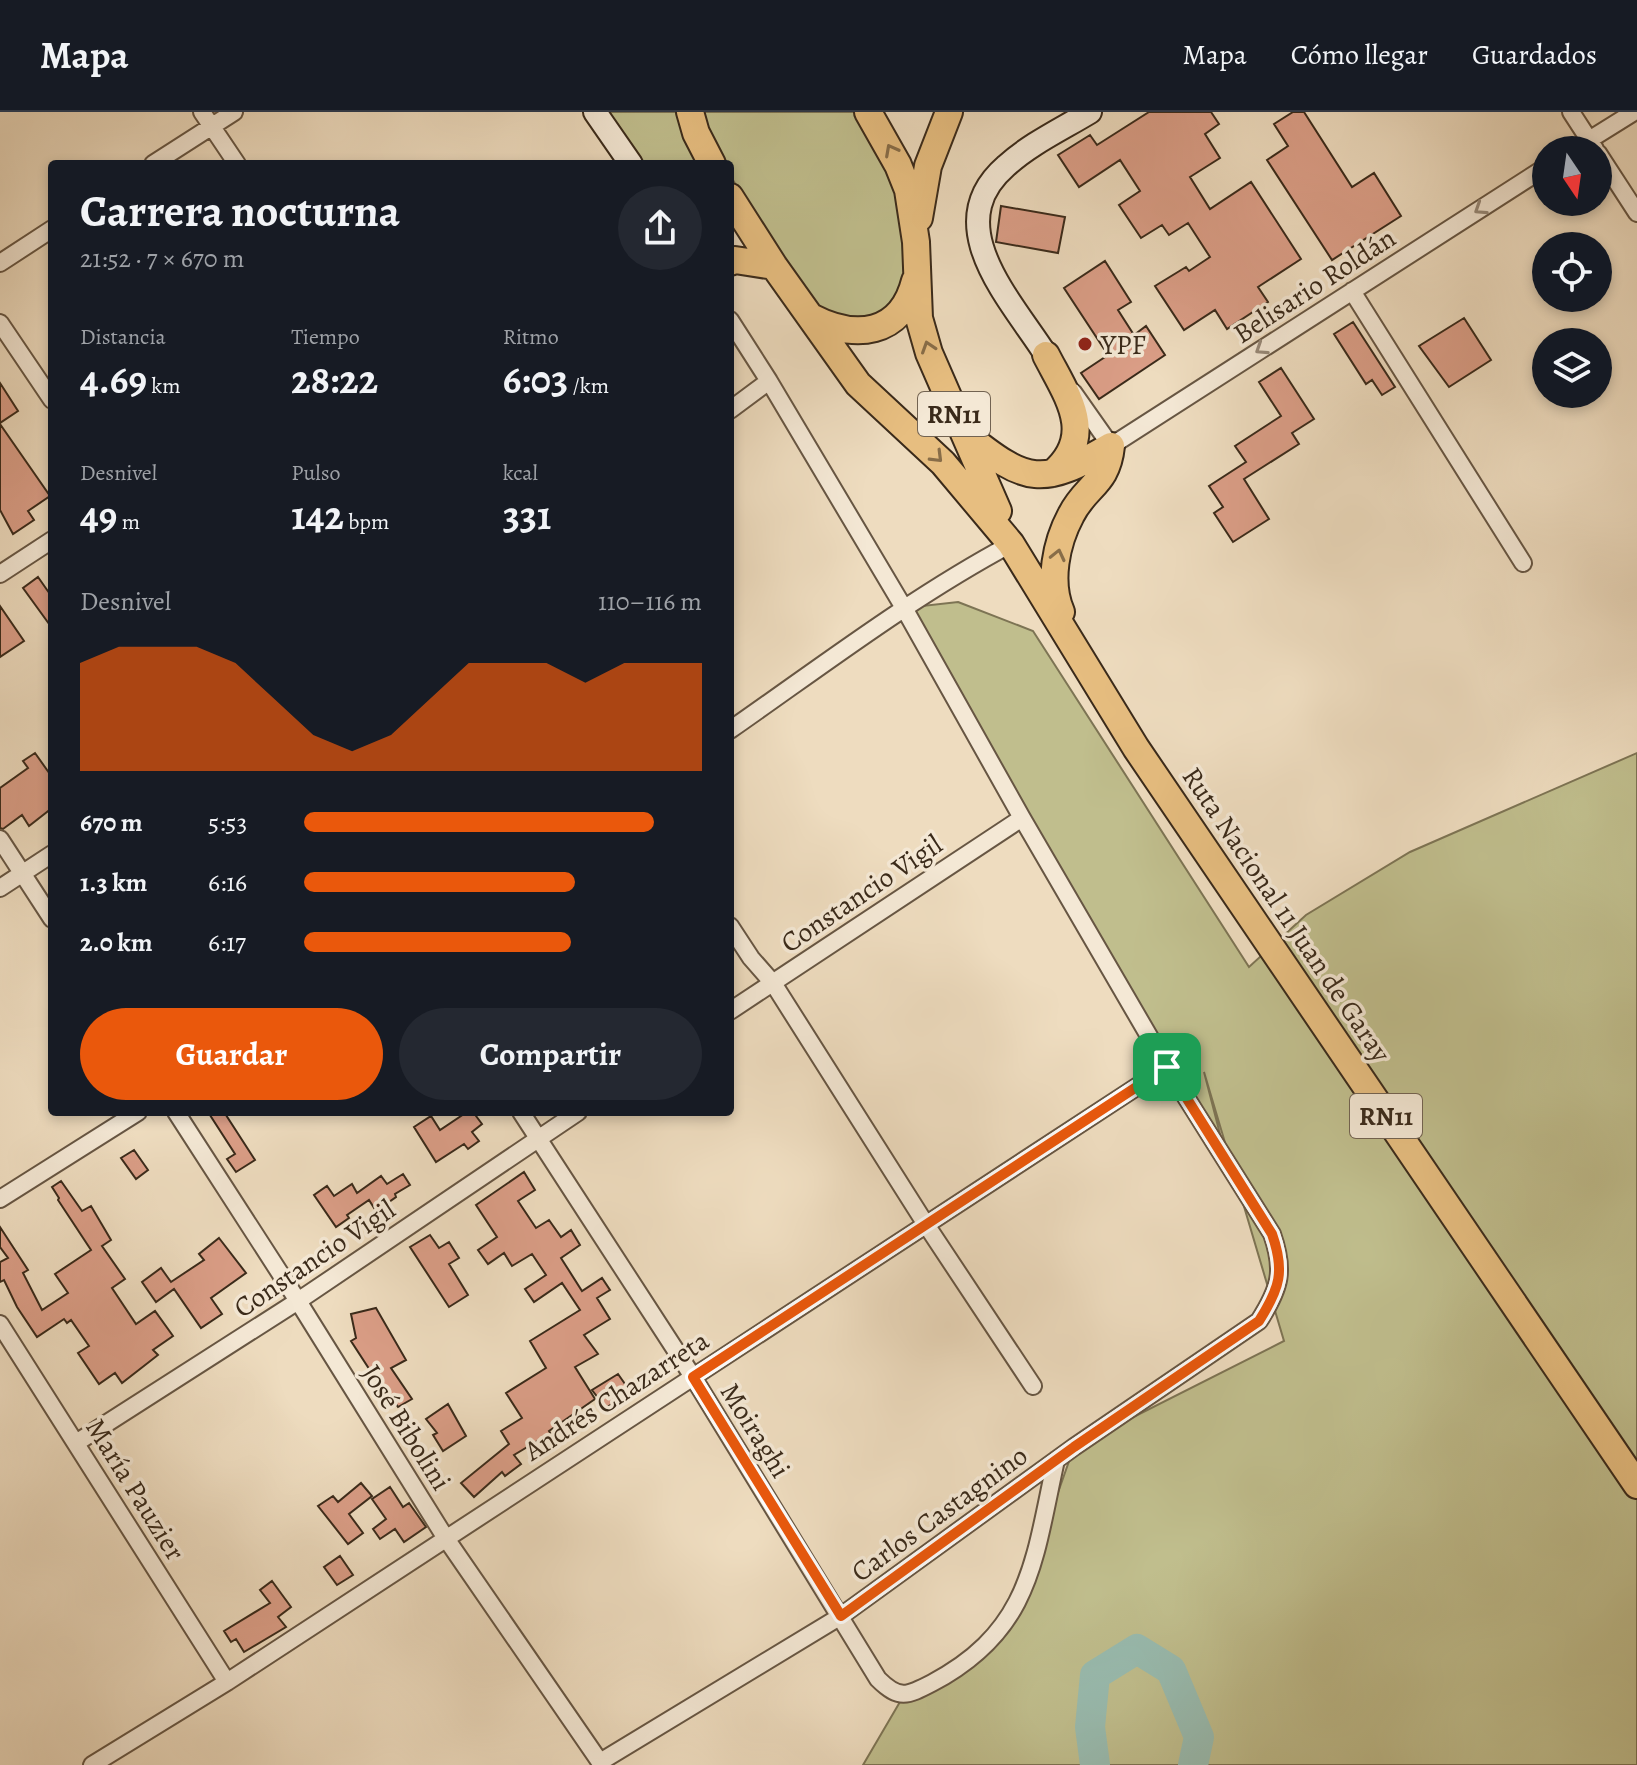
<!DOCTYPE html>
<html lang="es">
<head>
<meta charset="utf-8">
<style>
  :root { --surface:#171b24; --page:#242831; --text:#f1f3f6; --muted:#9ea1a6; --line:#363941; --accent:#ea580c }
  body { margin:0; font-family:Alegreya,serif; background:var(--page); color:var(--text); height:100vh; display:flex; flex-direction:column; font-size:30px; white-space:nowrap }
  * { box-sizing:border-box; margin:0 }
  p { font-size:26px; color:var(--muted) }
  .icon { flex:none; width:44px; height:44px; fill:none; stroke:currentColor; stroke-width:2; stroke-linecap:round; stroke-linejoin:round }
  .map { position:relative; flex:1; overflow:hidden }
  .details { position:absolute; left:48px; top:48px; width:686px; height:956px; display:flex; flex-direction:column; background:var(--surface); border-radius:8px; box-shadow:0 4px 12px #0003 }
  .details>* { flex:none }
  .needle { width:52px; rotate:167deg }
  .buttons { position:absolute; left:1532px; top:24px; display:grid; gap:16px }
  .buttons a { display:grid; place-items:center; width:80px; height:80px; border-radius:50%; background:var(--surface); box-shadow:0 4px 12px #0003; font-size:40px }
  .pin { position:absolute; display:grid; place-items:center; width:68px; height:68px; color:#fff; margin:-34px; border-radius:16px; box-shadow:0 4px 12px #0006 }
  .round { display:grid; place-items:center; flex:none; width:84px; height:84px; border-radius:42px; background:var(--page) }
  .overview { display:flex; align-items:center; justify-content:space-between; height:136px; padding:0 32px }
  h1 { font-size:44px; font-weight:600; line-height:60px }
  .stats { display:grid; grid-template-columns:repeat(3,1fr); gap:12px; height:136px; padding:8px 32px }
  .stats div { display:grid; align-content:center }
  .stats b { font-size:40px; font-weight:600 }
  .stats small { font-size:22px; font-weight:400 }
  .stats p { font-size:22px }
  .chart { height:224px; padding:16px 32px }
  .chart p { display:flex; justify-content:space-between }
  .chart svg { width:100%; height:144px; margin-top:8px; fill:var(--accent); opacity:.7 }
  .primary-button { display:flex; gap:16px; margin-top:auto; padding:16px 32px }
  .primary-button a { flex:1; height:92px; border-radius:48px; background:var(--accent); color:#fff; font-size:32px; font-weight:600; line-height:92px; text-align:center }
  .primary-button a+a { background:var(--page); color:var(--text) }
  ul { padding:0 32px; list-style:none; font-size:26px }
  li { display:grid; grid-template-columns:128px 96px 1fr; align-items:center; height:60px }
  li i { height:20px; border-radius:10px; background:var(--accent) }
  header { display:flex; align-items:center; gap:48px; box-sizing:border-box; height:112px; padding:0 40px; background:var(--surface); border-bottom:2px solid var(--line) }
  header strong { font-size:38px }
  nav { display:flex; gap:44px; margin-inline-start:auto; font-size:28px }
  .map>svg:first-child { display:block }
  .green { fill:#c0be8d; stroke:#7d7454; stroke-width:2 }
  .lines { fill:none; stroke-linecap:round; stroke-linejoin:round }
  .river { stroke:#99bcb0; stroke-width:30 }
  .building { fill:#db9e87; stroke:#3a2a1a; stroke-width:2 }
  .minor-casing { stroke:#675643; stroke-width:20 }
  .secondary-casing { stroke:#3a2a1a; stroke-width:26 }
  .trunk-casing { stroke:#3a2a1a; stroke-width:30 }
  .minor { stroke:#f4e8d5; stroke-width:16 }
  .secondary { stroke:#f4e8d5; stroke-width:22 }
  .trunk { stroke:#e7be80; stroke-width:26 }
  .oneway { stroke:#886d48 }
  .oneway2 { stroke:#978978 }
  .route-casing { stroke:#fff; stroke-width:16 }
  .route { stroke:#ea580c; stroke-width:10 }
  .poi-dot { fill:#8f2418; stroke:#f4e8d5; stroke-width:3 }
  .labels { text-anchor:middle; stroke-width:7; stroke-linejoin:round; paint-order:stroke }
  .shield { fill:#f4e8d5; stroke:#726352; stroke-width:2 }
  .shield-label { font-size:26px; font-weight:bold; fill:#3a2a1a }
  .street-label { font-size:28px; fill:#3a2a1a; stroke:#f4e8d5 }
  .poi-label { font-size:28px; fill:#3a2a1a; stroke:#f4e8d5; text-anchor:start }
</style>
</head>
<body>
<header>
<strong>Mapa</strong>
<nav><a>Mapa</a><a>Cómo llegar</a><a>Guardados</a></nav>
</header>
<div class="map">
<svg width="1637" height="1653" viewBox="0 0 1637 1653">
  <rect width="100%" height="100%" fill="#eedcbf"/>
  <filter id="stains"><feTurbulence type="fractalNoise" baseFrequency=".0025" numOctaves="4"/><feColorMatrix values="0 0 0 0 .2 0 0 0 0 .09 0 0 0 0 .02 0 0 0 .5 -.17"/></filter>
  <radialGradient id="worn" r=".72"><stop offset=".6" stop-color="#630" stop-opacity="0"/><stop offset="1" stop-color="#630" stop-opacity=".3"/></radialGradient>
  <path class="green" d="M609,0H689L709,52H641Z
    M701,0H855C868,18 883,38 891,59C904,94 920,169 887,197C882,203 872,206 865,209L819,198L772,134L730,63V52H724L704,18Z
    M958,490L1033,519L1249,855L1306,803L1410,740L1637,641V1653H863L904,1583L959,1557L1021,1486L1074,1335L1284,1229L1204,960L1228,1053L904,496Z"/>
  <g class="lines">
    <path class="river" d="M1095,1653L1090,1615L1095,1563L1137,1537L1171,1558L1199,1625L1193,1653"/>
  </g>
  <path class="building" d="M1149,0H1211L1219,12L1205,22L1220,46L1190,65L1210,97L1251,70L1301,147L1258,175L1268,190L1227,217L1215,198L1184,218L1155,174L1186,155L1189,159L1210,145L1188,111L1169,123L1162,113L1141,126L1119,93L1140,79L1120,48L1079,75L1058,43L1090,23L1097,33Z
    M1293,0H1304L1352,75L1374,61L1401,104L1332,148L1267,48L1288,34L1274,12Z
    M1001,94L1065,105L1058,141L996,130Z
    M1105,149L1131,190L1118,198L1134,223L1146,214L1165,243L1099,287L1081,261L1108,243L1064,176Z
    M1464,206L1491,248L1449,275L1419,234Z
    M1353,210L1395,275L1382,283L1372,268L1366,272L1334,222Z
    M1281,256L1314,307L1292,321L1299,332L1244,367L1269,407L1233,430L1214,401L1223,395L1209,374L1246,350L1235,334L1281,304L1259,270Z
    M0,271L18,299L0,311Z
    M0,312L50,384L28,399L34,408L13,422L0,398Z
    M38,465L52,485V516L23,476Z
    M0,494L24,529L0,545Z
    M35,641L52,665V696L29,714L22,703L3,717L0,716V676L28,656L23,649Z
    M208,1000H224L255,1048L236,1060L227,1047L235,1042Z
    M467,1000H473L482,1012L472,1020L479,1029L468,1037L464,1032L436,1050L414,1015L431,1004L440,1018Z
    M134,1038L148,1058L136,1067L121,1046Z
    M524,1060L535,1078L518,1089L536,1116L549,1108L561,1125L571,1118L580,1133L561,1146L582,1179L602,1166L610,1178L597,1186L610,1207L584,1223L598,1242L575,1255L595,1287L549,1319L556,1331L546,1337L539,1328L514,1343L521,1352L505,1364L502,1360L474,1385L461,1371L509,1332L501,1319L522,1306L506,1281L546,1256L530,1229L580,1198L562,1171L534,1190L525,1177L546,1163L532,1142L512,1154L504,1141L488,1152L478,1138L497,1125L476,1093Z
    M403,1062L410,1073L395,1082L396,1085L376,1099L369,1088L347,1103L349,1106L336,1115L314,1083L327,1074L334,1084L352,1072L357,1081L381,1064L387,1072Z
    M61,1069L82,1099L91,1094L111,1128L102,1134L125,1167L112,1176L136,1212L155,1199L173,1224L153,1238L158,1243L122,1271L115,1261L99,1272L78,1241L89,1234L71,1208L67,1211L64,1207L37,1225L17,1195L4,1168L0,1170V1150L8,1146L0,1135V1115L28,1158L23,1161L42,1198L68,1181L55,1162L91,1138L58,1088L59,1086L52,1075Z
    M430,1123L439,1136L449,1130L459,1146L449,1152L468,1183L449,1195L410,1135Z
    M219,1126L246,1161L211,1186L222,1202L201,1216L174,1177L156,1190L142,1170L161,1156L171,1170L204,1148L199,1142Z
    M376,1196L406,1248L391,1256L412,1287L398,1295L380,1268L377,1269L351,1229L356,1226L351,1202Z
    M618,1262L632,1282L621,1289L619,1287L606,1296L592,1278Z
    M448,1292L466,1324L443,1339L433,1323L437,1321L426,1307Z
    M361,1371L372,1384L349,1402L363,1421L348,1432L318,1394L333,1384L338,1390Z
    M390,1375L403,1395L409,1391L426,1415L404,1430L395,1417L380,1427L373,1417L386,1407L372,1387Z
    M340,1444L353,1463L337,1473L324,1455Z
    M272,1469L291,1495L278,1505L286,1515L244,1540L236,1527L231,1530L224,1519L270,1491L260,1478Z"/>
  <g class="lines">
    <g class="minor-casing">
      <path id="minor" d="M202,0L237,52
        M1571,0L1595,37
        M1573,38L1634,0
        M1598,41L1637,101
        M153,52L234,0
        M0,151L52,117
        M1352,179L1523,451
        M0,211L52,288
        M1073,280L1111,334L1546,55
        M730,298L769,269
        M0,462L52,428
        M730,618C822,554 912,485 1011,432
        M0,727L52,807
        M0,776L52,742
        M730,814L751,846L773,871L925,1111L1033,1274
        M730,899L1022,706
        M176,1000L298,1189L445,1425L602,1653
        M521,1000L693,1265L878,1567C899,1588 907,1584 932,1571C1032,1518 1034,1447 1056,1348
        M0,1087L138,1000
        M0,1212L227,1570
        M76,1331L298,1189L578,1000
        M600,1650L841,1504L1074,1335L1259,1209C1280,1176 1285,1159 1272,1122L1167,955L1022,706L904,496L769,269L730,208
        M92,1653L227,1570L1167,955"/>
    </g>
    <g class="secondary-casing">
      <path id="secondary" d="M595,0L631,52
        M1046,243C1011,188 938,113 1006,54C1030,32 1062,17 1090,0"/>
    </g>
    <g class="trunk-casing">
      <path id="trunk" d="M690,0L696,21L712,52
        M868,0L898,53L908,78L916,130L919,206L929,241L998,399
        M730,85L774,154L858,272L943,351L1011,432L1136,636L1637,1373
        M919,106L928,54L949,0
        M730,150L735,148L774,154
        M811,205C855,228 901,224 915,169
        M1046,243C1067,284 1097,323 1053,361
        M965,322C1027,372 1042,375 1111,334
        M1061,500C1048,470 1056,431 1071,403C1086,373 1107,373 1111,334"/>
    </g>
    <use href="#minor" class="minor"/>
    <use href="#secondary" class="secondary"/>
    <use href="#trunk" class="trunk"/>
  </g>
  <defs><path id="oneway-chevron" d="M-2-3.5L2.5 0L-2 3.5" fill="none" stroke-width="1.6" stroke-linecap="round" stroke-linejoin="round" transform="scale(2)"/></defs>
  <g class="oneway">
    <use href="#oneway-chevron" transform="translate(891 38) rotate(-118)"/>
    <use href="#oneway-chevron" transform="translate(928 235) rotate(-108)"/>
    <use href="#oneway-chevron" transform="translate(937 345) rotate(45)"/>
    <use href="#oneway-chevron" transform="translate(1058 443) rotate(-77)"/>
  </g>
  <g class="oneway2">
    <use href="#oneway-chevron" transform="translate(1480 97) rotate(147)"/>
    <use href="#oneway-chevron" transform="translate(1261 237) rotate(147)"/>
  </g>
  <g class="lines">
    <g class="route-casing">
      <path id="route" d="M1167,955L1272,1122C1285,1159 1280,1176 1259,1209L1074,1335L841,1504L693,1265Z"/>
    </g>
    <use href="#route" class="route"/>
  </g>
  <circle class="poi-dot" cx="1085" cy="232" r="8"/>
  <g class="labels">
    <g class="shield">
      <rect x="918" y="280" width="72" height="44" rx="6"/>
      <rect x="1350" y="982" width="72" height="44" rx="6"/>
    </g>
    <g class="shield-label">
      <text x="954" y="311">RN11</text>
      <text x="1386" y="1013">RN11</text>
    </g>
    <g class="street-label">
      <text transform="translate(1314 173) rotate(-33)" y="10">Belisario Roldán</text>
      <text transform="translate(861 781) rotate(-34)" y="10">Constancio Vigil</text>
      <text transform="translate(1287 802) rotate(56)" y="10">Ruta Nacional 11 Juan de Garay</text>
      <text transform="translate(314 1146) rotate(-34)" y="10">Constancio Vigil</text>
      <text transform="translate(616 1283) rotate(-33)" y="10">Andrés Chazarreta</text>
      <text transform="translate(407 1315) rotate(58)" y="10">José Bibolini</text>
      <text transform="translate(756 1318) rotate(58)" y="10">Moiraghi</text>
      <text transform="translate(136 1377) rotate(58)" y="10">María Pauzier</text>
      <text transform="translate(939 1401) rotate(-36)" y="10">Carlos Castagnino</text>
    </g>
    <g class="poi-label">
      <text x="1101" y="242">YPF</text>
    </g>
  </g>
  <rect width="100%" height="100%" filter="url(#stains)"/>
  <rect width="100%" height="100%" fill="url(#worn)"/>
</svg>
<div class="buttons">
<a><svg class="needle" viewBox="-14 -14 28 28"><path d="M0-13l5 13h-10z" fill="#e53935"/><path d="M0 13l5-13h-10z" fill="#9ea1a6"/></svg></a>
<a><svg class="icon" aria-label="locate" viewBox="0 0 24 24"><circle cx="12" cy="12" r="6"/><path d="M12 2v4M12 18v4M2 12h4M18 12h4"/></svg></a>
<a><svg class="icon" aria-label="layers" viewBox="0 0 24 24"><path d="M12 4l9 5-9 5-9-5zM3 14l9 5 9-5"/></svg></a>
</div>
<div class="pin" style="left:1167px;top:955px;background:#1e9e55"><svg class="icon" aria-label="arrive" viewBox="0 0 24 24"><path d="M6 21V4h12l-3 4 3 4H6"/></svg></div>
<section class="details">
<div class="overview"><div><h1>Carrera nocturna</h1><p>21:52 · 7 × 670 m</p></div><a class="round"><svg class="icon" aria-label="share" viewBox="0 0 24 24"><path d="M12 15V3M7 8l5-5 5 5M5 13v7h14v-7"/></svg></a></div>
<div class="stats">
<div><p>Distancia</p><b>4.69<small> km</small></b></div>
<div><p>Tiempo</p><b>28:22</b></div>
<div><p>Ritmo</p><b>6:03<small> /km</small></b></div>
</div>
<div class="stats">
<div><p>Desnivel</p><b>49<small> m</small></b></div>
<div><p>Pulso</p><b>142<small> bpm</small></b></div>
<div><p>kcal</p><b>331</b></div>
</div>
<div class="chart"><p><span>Desnivel</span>110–116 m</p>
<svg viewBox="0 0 160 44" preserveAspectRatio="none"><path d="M0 44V11L10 6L20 6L30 6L40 11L50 22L60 33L70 38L80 33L90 22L100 11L110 11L120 11L130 17L140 11L150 11L160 11V44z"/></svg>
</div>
<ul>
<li><b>670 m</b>5:53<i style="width:88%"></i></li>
<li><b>1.3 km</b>6:16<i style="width:68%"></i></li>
<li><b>2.0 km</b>6:17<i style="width:67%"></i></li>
</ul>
<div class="primary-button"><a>Guardar</a><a>Compartir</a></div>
</section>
</div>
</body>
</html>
